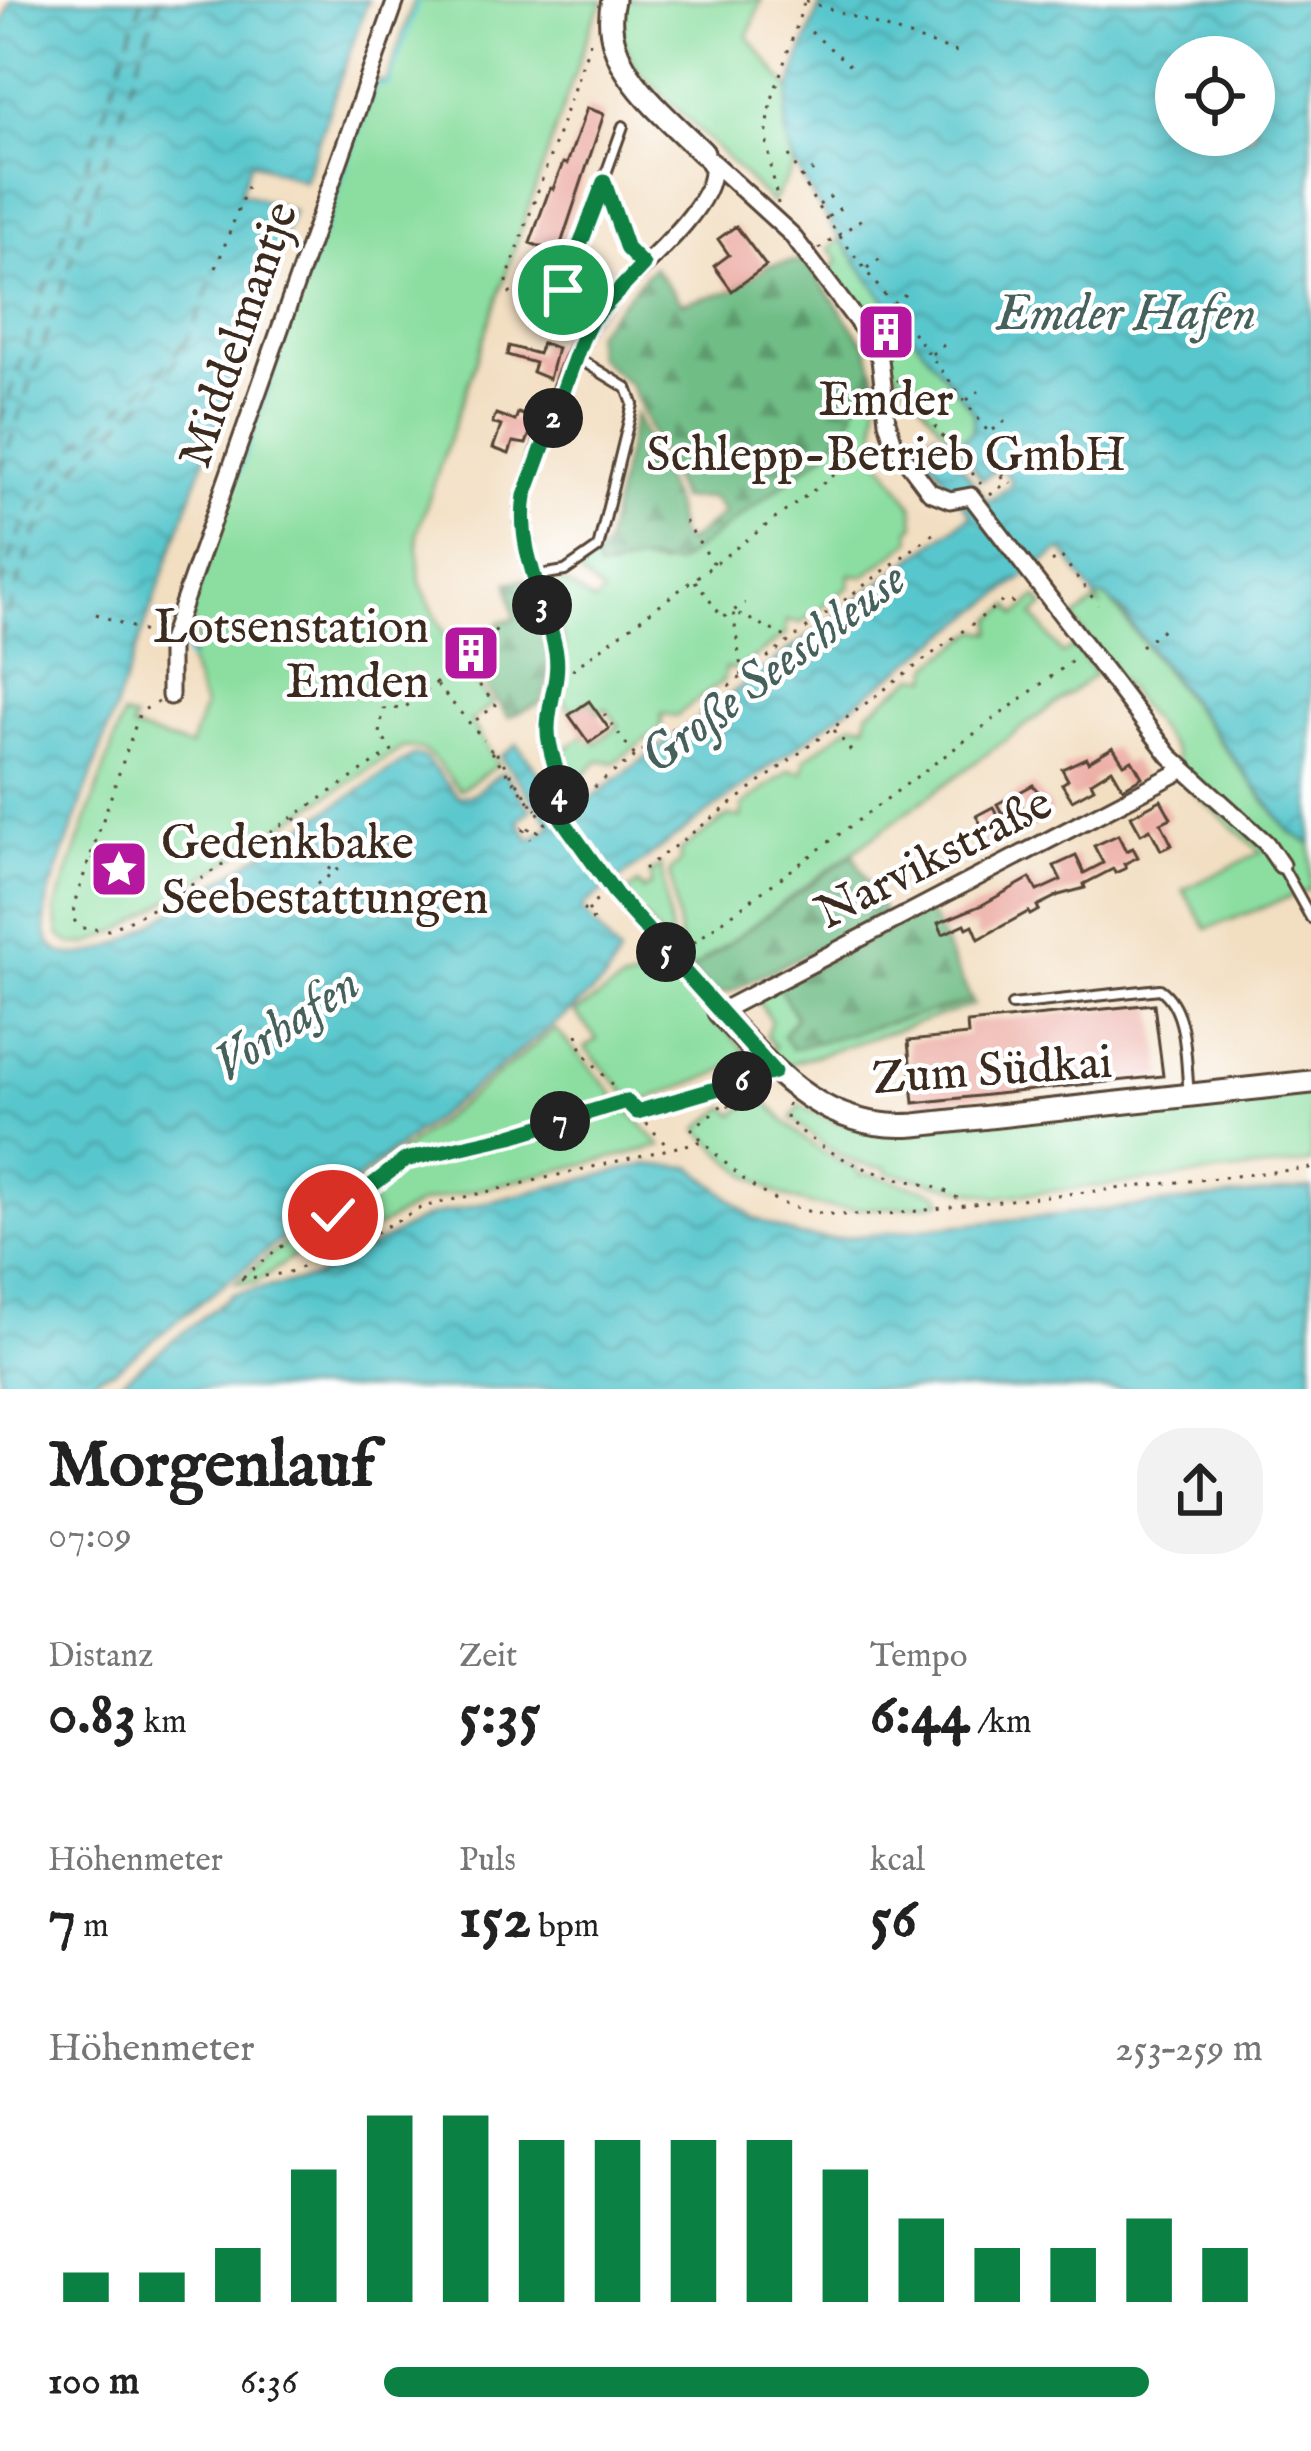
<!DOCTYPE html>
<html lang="de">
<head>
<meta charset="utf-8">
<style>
  :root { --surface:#fff; --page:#f2f2f2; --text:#222; --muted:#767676; --accent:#0b8043 }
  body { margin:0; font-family:"IM FELL English",serif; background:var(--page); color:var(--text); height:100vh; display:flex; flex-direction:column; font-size:45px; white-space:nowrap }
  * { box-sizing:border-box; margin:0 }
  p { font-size:39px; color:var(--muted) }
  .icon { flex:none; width:66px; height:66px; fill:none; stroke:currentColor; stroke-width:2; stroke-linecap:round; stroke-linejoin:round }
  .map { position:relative; height:1389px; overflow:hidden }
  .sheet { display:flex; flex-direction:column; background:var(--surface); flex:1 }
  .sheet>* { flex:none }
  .tools { position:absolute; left:1155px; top:36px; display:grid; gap:24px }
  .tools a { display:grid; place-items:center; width:120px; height:120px; border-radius:50%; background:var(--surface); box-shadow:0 6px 18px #0003; font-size:60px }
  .pin { position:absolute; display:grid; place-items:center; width:102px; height:102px; color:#fff; margin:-51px; border:6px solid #fff; border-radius:50%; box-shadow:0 3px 12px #0007 }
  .km { position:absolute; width:60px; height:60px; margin:-30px; border-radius:50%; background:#222; color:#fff; font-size:33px; line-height:60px; text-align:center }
  .round { display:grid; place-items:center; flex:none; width:126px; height:126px; border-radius:48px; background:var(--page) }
  .headline { display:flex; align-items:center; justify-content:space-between; height:204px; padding:0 48px }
  h1 { font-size:66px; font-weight:700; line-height:90px }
  .stats { display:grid; grid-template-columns:repeat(3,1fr); gap:18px; height:204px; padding:12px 48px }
  .stats div { display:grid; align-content:center }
  .stats b { font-size:60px; font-weight:700 }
  .stats small { font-size:33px; font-weight:400 }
  .stats p { font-size:33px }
  .chart { height:336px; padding:24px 48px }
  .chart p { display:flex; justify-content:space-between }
  .chart svg { width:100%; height:216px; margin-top:12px; stroke:var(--accent); stroke-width:6 }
  ul { padding:0 48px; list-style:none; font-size:39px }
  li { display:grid; grid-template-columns:192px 144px 1fr; align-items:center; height:90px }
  li i { height:30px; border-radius:15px; background:var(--accent) }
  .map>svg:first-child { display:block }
  .green { fill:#8bdea0; stroke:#63845f; stroke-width:3 }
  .forest { fill:url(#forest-firs); stroke:#567452; stroke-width:3 }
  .water { fill:url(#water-waves); stroke:#4a7876; stroke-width:3; fill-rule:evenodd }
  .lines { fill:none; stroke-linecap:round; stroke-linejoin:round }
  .stream { stroke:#59c7cd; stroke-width:4.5 }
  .ferry { stroke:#46615b; stroke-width:3; stroke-dasharray:15 12; stroke-linecap:butt }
  .building { fill:#ecaba3 }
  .lane-casing { stroke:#564536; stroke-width:14 }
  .street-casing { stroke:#564536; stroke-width:21 }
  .secondary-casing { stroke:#564536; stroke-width:27 }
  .path { stroke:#564536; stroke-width:3; stroke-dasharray:3 9; stroke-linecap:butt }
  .lane { stroke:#fff; stroke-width:8 }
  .street { stroke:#fff; stroke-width:15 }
  .secondary { stroke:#fff; stroke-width:21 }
  .path-bridge { stroke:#564536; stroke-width:3; stroke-dasharray:3 9; stroke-linecap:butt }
  .route-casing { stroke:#fff; stroke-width:24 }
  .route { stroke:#0b8043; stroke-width:15 }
  .labels { text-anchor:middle; stroke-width:9; stroke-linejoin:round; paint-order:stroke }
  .street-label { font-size:48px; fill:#3b2a1e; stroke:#fff }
  .poi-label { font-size:48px; fill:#3b2a1e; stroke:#fff }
  .water-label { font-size:51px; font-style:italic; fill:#46615b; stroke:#fff }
</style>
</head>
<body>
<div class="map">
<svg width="1311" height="1389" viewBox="0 0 1311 1389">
  <defs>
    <pattern id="forest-firs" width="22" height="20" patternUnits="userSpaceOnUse" patternTransform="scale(3)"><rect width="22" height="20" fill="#70bd86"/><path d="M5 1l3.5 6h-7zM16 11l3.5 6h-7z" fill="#5d9a6d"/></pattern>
    <pattern id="water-waves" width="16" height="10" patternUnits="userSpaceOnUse" patternTransform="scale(3)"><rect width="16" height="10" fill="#59c7cd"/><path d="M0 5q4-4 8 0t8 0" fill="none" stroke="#4ba2a6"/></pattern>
  </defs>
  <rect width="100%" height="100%" fill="#fff"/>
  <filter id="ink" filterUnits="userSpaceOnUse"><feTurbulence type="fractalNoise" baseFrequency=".00833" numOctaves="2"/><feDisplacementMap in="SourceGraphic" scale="24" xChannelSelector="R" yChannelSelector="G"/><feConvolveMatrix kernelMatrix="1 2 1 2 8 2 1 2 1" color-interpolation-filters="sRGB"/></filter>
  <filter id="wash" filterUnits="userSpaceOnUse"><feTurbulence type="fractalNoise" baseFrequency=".004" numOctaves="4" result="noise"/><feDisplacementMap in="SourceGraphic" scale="48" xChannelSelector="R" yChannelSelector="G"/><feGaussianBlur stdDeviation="2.7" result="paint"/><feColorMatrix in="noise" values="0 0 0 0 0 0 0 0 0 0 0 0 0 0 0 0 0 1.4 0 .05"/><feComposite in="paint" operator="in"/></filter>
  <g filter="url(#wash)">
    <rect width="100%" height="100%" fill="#f2dec1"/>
    <path class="green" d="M414,0H604L592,23L417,533L420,583L446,638L448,652L493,704L471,721L498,765L460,790C441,772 432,743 402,748L127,927L87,945L72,944L60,936L55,910L123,716L134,720L132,729L190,747L204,707L180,636L185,627L182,636L191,657L198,636L192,619H185L376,80L386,83Z
      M623,0H761L748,37L791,91L786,137L794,167L772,203L635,67L623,40Z
      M842,238L974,413L973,430L956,445L892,367L875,333L828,270L839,261L829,248Z
      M862,383L878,384L875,451L913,507L915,525L910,529L911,541L864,576L850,574L849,587L801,623L787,621L786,634L738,670L725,668L723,681L676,716L662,714L661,728L614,763L600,760L568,787L560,753L584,735L596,743L619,726L606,708L598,713L589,701L572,713L563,700L565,646L548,588L562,581L595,603L603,594L580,574L582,567L597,556L595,560L608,570L637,561L661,566L827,452L851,419Z
      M1101,596L1109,599L1289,832L1311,844V889L1207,929L1183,890L1261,852L1184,784L1174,750L1073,619L1094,603L1100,605L1095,598Z
      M1037,597L1044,606L1033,615L1062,654L1074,646L1096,674L691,970L683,962L670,871L680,863V851L728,816L741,818L743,805L790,770L803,772L805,759L853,723L866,725L868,712L916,676L929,678L931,665L978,630L992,633L993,619L1010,606L1017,615Z
      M661,866L673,951L624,894L638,884L643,890L651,885L650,873Z
      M673,970L746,1052C719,1082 673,1085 637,1105L585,1048L597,1039L575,1013L621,983Z
      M778,986L796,1017L935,1012L972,1001L974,1005L780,1067L768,1054L775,1047L766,1036L771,1021L756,998Z
      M555,1029L614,1094L613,1101L596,1106L598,1114L625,1106L661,1146L421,1203L345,1245L302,1251L255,1283H235Z
      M1311,1090V1163L997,1197L887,1172L886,1167C851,1170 816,1140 792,1118L800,1105L837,1123Z
      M759,1094C788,1127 817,1154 858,1170L859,1175L869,1174L938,1193L943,1201C923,1207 900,1207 878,1208C792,1214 756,1189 698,1129L726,1107L735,1115Z"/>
    <path class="forest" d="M804,260L867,347L878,384L862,383L851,419L827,452L675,565L637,561L598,570L595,560L605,546L635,414L674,505L679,536L687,543L724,513L712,498L680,499L631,386L596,355L594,333L653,267L682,303L732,291L766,266Z
      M526,579C538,617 562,667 539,704L508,717L477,673V667L492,656L499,622L515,619L508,583Z
      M853,854L885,914L726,993L710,991L691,970Z
      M928,910L972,1001L792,1049L783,1035L796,1017L778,986Z"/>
    <path class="water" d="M11,0H368L304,181L251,162L240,192L293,211L49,894C31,972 83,962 133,937L414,755L425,758L458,797L471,795L503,772L531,810L518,820L530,840L552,826L500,756L517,744L570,814L971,515L919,443L936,431L988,502L1010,486L1012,482L1001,467L982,480L956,445L973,430L974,413C932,357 789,192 786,132C783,88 808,41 822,0H1311V844L1290,832L1119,608L1105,597L1095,598L1064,551H1059L583,906L582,910L619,955L605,981L572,1010L115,1370L99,1375L90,1389H0V31ZM1176,57H1254V135H1176Z
      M644,1165L692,1167L754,1218L798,1236L831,1239L1311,1188V1389H117L122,1380L233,1294L314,1278L426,1217Z"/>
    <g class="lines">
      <path class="stream" d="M187,620L375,85H388L419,0
        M184,626L181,638L189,661"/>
      <path class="ferry" d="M0,423L142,0
        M0,473L159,0
        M0,588C16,541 33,494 67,456C111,408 154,393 190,331
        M0,640C15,594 28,543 52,501C76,460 114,432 146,398C182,361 200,316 216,268"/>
    </g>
    <g id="blocks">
      <path class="building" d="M587,108L604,114L558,253L530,243L550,188L553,189L563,163L567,164Z
        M736,226L766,266L732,291L714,266L729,255L718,239Z
        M542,343L557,348L549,379L532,372L535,363L507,355L509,346L538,354Z
        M518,413L535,419L526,444L513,442L509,454L493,448L501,426L492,423L496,414L515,421Z
        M589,701L609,729L589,743L569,715Z
        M1113,747L1124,764L1132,760L1142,777L1123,788L1112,769L1091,782L1094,788L1072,800L1062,784L1068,780L1062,769L1086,758L1088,762Z
        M1033,785L1052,811L1031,823L1020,803L1002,813L997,804Z
        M1161,800L1171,818L1161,823L1172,845L1161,850L1150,829L1141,834L1131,816Z
        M993,807L1009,835L986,847L977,830L983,827L976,816Z
        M1118,835L1126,851L1133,848L1138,857L1124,864L1126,868L1115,873L1113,869L1084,884L1085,888L1059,895L1037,906L1039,910L1030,915L1028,912L979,939L973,925L967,928L965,924L943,934L938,923L982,905L1030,878L1037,891L1061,880L1054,866L1076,856L1084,873L1103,863L1094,846Z
        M1154,1004L1163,1076L914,1103L908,1041L968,1035L967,1023Z"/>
    </g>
  </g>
  <g filter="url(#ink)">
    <use href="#blocks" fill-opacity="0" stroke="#564536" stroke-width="3"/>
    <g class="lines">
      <g class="lane-casing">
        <path id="lane" d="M623,126L603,182L627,249L643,265
          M563,290L603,183
          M534,576L565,571L598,548L633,404L627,388L576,357
          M1282,866L1311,918
          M1012,1005L1160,989C1189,1009 1185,1062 1189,1094
          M637,1112L772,1072"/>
      </g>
      <g class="street-casing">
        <path id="street" d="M703,153L712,169C714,210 631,275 603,306C568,346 544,444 525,496C516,553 546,599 556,653C560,680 548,702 548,728C547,751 561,772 560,793C559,800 557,806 557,812L618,896L719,1012L1183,770
          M709,159L791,234L869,337L880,359L887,421L894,444L930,492L950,500L971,496L1170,756L1266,843L1281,865
          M170,696V641L396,0"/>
      </g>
      <g class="secondary-casing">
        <path id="secondary" d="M613,0C597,65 663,113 703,153
          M719,1012C775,1073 825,1132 915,1125L1311,1082"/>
      </g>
      <path class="path" d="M806,1L965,55
        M811,32L851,66
        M789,155L817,206L989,433L1008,419
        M801,178L820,166
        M778,204L766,138L771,102L805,0
        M819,205L837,192
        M828,217L846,204
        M819,249L862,219
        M216,268L249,181
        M867,268L885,255
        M893,303L911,290
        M572,330C551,307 508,316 507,279L593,34
        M932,354L949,341
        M897,379L981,484
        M967,400L984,387
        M990,495L1005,484L1000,471L1011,483
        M685,521L714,564
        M1052,562L1061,556L1098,605
        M695,581L723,618L745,603
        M96,614L156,636
        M449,635L452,652L496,705L472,723
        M1141,646L1163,629
        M572,670L877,443
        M471,671L490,654L497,623
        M742,676L733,611L790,639
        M437,685L484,740
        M158,702L140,712L74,904L73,919L81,928L109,930L166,902L392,751L380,734L383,709L404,708L445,676
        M604,714L635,756
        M834,730L855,756
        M490,751L492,747L546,824L534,834L525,824L522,828
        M491,752L536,810
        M594,787L937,531
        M295,818L333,873
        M523,829L531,839
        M92,857L119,869
        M644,869L1003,601L1018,603
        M297,898L343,866
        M583,909L590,918
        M591,920L594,919L588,908L600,898
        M684,950L1076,658
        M577,1034L582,1051L632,1107
        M788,1103L786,1118C815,1145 846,1163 884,1175C910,1183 945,1184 964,1204
        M646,1123L668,1147
        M701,1139L692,1129L726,1102L734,1111L756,1092L751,1088
        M243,1277L314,1221L337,1212L405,1160L511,1136L626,1101
        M241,1279L287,1273L347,1248L422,1207L703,1141C733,1171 764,1203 808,1211C867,1222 932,1208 991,1202C1098,1191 1204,1179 1311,1168"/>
      <use href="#lane" class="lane"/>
      <use href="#street" class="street"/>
      <use href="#secondary" class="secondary"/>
      <path class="path-bridge" d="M445,676L464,662"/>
    </g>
  </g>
  <g class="lines" filter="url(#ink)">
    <g class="route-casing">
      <path id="route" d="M333,1215L405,1160L511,1136L626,1101L637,1112L774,1072L617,896L557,812C557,806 559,800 560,793C561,774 547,751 548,728C548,703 560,680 556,653C547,599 516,553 525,496L582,339L592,319L643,265L627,249L604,182L563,290"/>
    </g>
    <use href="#route" class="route"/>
  </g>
  <defs>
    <g id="building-square" transform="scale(3)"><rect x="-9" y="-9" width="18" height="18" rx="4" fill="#b5179e" stroke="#fff"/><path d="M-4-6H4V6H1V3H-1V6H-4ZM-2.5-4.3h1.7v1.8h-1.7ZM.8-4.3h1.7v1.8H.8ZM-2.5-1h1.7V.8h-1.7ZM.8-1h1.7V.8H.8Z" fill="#fff"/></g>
    <g id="sight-square" transform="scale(3)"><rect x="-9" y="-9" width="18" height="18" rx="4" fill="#b5179e" stroke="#fff"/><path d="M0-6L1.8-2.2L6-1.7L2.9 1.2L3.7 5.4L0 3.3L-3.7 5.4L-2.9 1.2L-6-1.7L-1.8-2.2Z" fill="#fff"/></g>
  </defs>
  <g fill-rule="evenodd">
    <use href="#building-square" x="886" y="332"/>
    <use href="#building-square" x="471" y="653"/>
    <use href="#sight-square" x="119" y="869"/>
  </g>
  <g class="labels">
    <g class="street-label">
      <text transform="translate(236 334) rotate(-71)" y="17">Middelmantje</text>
      <text transform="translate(933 856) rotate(-27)" y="17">Narvikstraße</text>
      <text transform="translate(992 1068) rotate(-4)" y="17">Zum Südkai</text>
    </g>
    <g class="poi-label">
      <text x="886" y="415">Emder<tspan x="886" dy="55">Schlepp-Betrieb GmbH</tspan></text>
      <text x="429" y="642" text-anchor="end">Lotsenstation<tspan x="429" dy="55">Emden</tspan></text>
      <text x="161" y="858" text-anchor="start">Gedenkbake<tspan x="161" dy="55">Seebestattungen</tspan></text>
    </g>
    <g class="water-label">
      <text x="1126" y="329">Emder Hafen</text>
      <text transform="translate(772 666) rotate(-37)" y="18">Große Seeschleuse</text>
      <text transform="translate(285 1022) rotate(-34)" y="18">Vorhafen</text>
    </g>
  </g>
</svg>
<div class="tools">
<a><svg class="icon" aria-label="locate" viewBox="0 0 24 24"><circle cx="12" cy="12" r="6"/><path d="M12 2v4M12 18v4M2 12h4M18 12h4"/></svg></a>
</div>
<div class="pin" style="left:563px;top:290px;background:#1e9e55"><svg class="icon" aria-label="arrive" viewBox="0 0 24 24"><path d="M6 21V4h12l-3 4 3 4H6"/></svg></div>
<div class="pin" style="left:333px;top:1215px;background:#d93025"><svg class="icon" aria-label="check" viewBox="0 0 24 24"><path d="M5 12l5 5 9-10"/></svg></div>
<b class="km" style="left:553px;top:418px">2</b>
<b class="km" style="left:542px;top:605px">3</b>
<b class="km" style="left:559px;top:795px">4</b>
<b class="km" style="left:666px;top:952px">5</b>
<b class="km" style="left:742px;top:1081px">6</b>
<b class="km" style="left:560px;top:1121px">7</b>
</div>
<section class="sheet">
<div class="headline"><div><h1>Morgenlauf</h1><p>07:09</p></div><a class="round"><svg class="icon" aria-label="share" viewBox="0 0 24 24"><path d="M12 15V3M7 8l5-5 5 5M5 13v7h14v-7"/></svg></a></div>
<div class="stats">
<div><p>Distanz</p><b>0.83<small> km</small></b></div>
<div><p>Zeit</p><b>5:35</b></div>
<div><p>Tempo</p><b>6:44<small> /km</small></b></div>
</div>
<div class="stats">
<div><p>Höhenmeter</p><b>7<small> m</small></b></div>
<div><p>Puls</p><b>152<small> bpm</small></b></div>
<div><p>kcal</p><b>56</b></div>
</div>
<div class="chart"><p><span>Höhenmeter</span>253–259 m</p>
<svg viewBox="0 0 160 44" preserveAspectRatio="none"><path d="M5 44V38M15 44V38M25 44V33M35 44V17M45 44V6M55 44V6M65 44V11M75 44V11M85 44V11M95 44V11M105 44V17M115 44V27M125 44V33M135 44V33M145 44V27M155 44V33"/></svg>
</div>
<ul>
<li><b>100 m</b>6:36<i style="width:87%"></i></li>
</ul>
</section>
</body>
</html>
